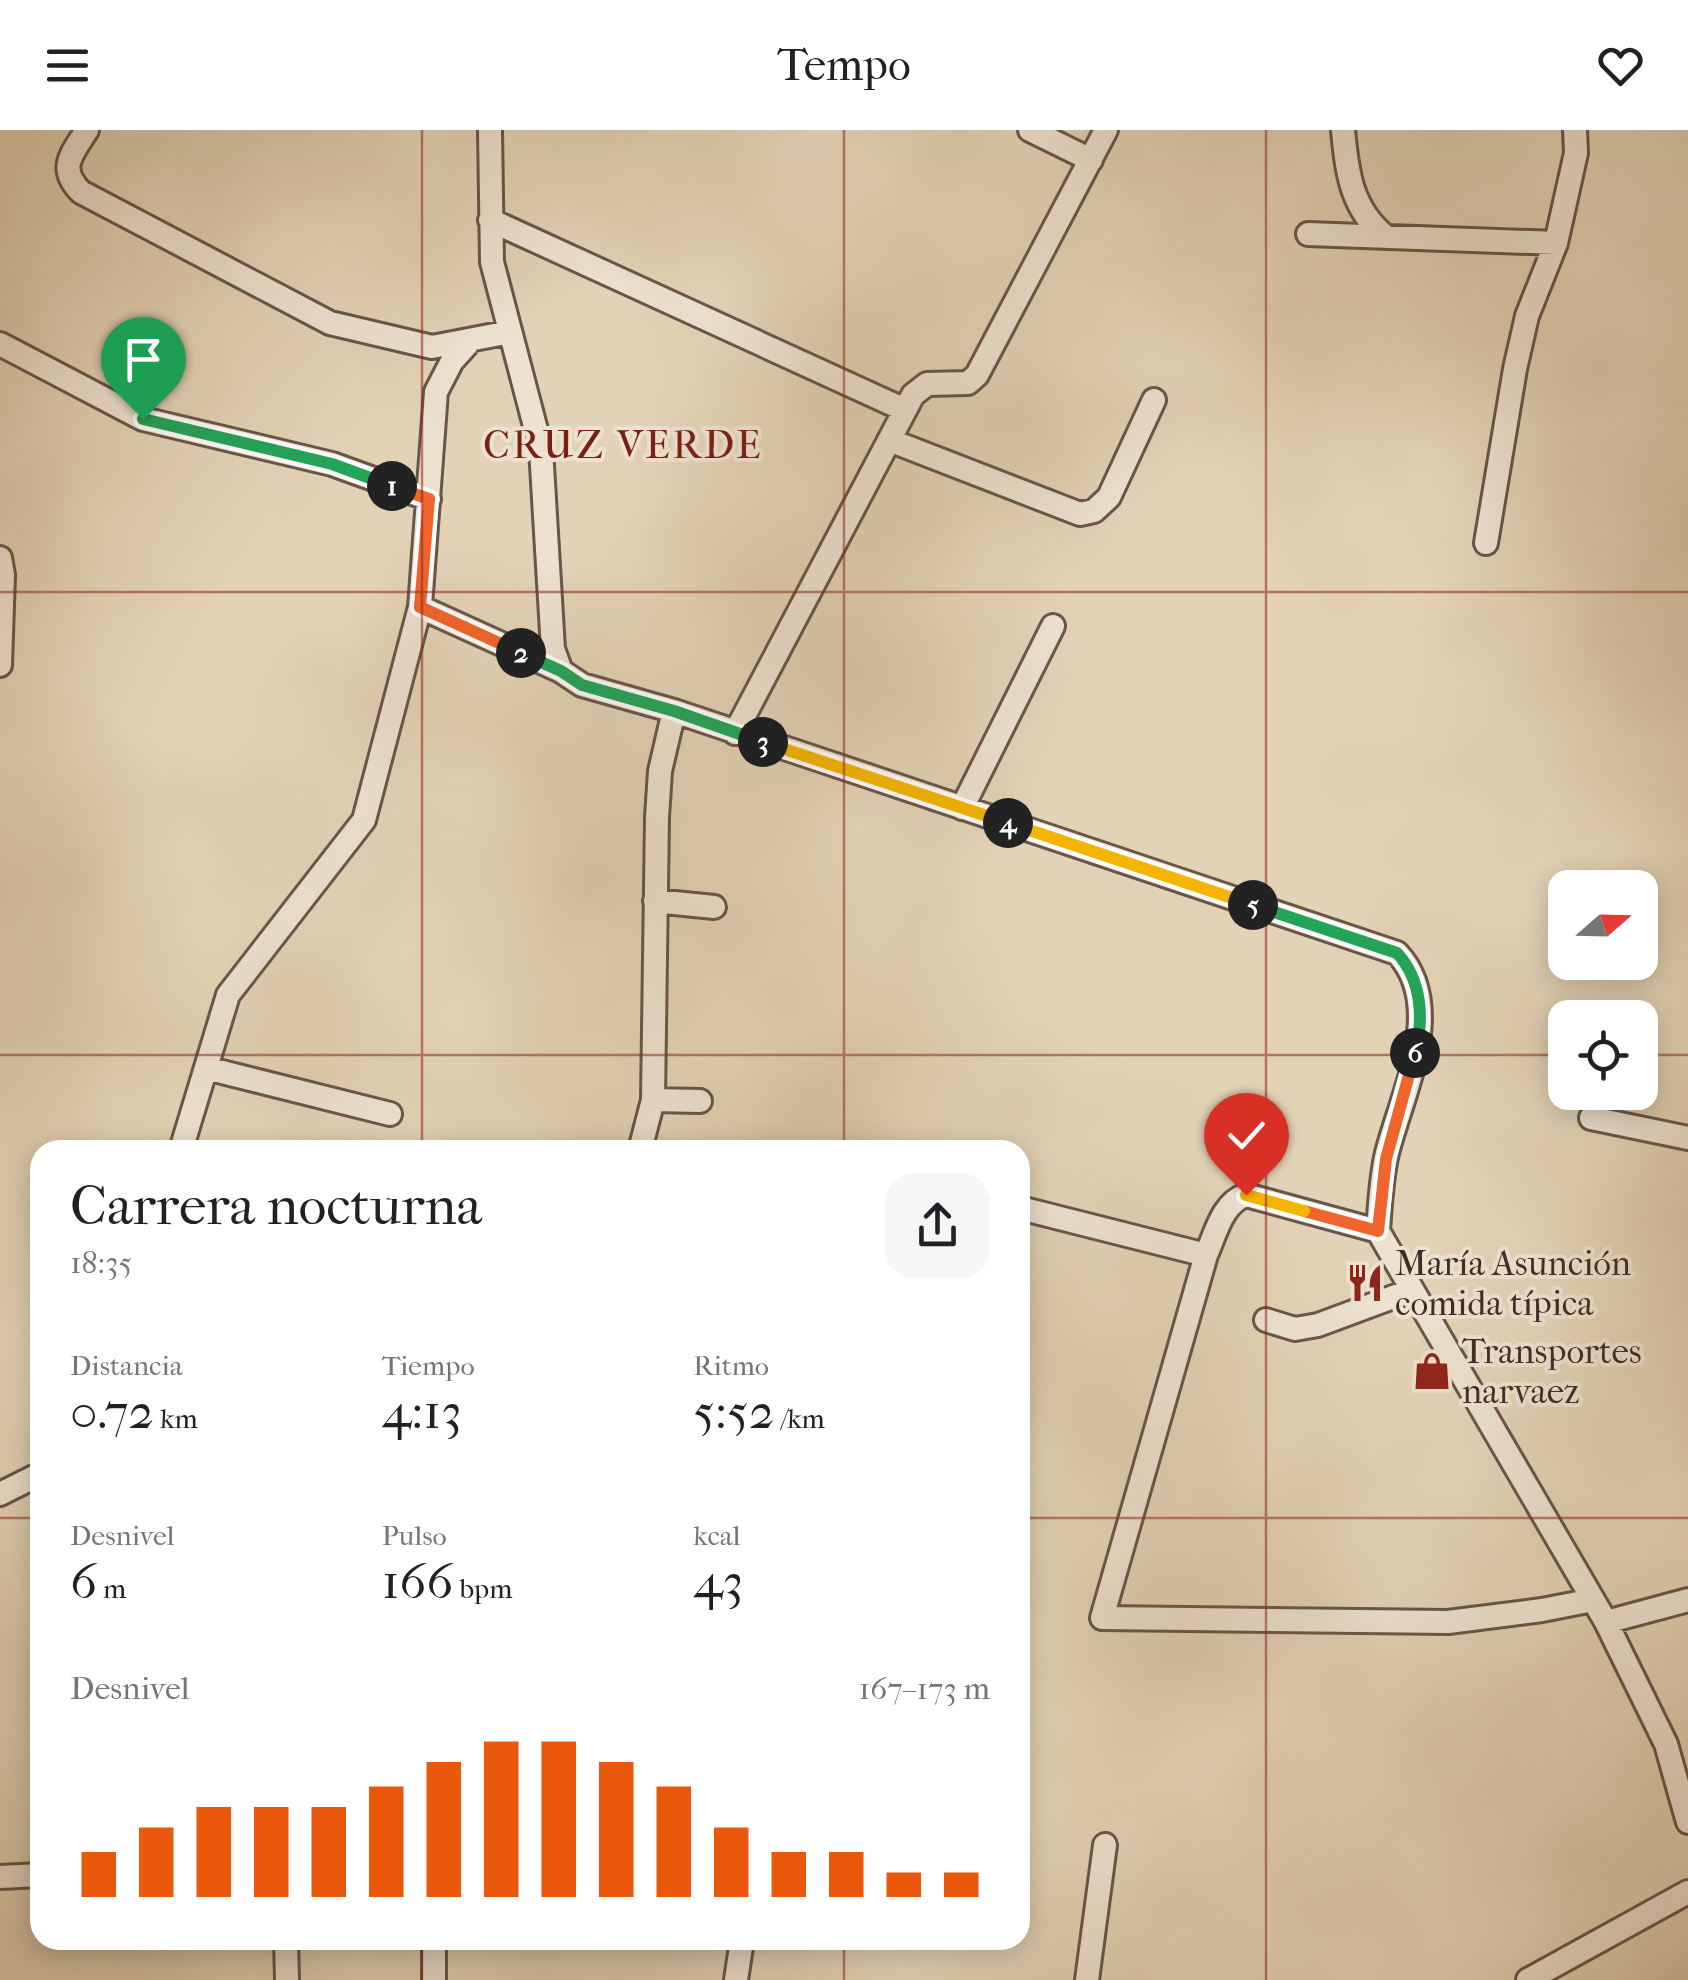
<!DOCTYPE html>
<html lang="es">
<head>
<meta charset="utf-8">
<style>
  :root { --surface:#fff; --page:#f6f6f6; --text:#202124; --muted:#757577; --accent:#ea580c }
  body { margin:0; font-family:"IM FELL French Canon",serif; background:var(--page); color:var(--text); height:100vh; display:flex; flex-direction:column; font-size:38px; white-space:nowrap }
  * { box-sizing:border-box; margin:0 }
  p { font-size:32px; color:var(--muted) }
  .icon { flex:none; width:55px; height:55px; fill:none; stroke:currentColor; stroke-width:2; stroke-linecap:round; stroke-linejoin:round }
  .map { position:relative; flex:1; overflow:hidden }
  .drawer { position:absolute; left:30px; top:1010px; width:1000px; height:810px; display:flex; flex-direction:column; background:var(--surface); border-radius:30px; box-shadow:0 5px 25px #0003 }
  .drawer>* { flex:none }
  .needle { width:65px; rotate:70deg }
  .fabs { position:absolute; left:1548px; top:740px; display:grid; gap:20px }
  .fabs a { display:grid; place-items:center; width:110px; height:110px; border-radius:20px; background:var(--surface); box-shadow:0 5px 25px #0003; font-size:50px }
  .pin { position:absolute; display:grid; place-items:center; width:85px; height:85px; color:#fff; margin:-102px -42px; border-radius:50% 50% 50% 0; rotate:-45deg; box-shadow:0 0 10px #0007 }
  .pin .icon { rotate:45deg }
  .km { position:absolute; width:50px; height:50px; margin:-25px; border-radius:50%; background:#222; color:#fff; font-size:28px; line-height:50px; text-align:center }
  .round { display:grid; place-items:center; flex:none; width:105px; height:105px; border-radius:30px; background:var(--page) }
  .overview { display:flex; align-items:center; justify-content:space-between; height:170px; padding:0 40px }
  h1 { font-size:55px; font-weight:600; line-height:75px }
  .stats { display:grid; grid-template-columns:repeat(3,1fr); gap:15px; height:170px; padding:10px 40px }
  .stats div { display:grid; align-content:center }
  .stats b { font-size:50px; font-weight:600 }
  .stats small { font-size:28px; font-weight:400 }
  .stats p { font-size:28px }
  .chart { height:280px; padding:20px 40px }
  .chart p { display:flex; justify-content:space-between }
  .chart svg { width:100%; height:180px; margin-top:10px; stroke:var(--accent); stroke-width:6 }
  header { display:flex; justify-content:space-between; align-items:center; height:130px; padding:0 40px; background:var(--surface); font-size:45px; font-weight:600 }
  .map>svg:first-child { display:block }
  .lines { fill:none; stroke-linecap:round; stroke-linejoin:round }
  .minor-casing { stroke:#685649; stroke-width:28 }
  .minor { stroke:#ede2d0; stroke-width:22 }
  .split-1-casing { stroke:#fff; stroke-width:20 }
  .split-2-casing { stroke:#fff; stroke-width:20 }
  .split-3-casing { stroke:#fff; stroke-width:20 }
  .split-4-casing { stroke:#fff; stroke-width:20 }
  .split-5-casing { stroke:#fff; stroke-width:20 }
  .split-6-casing { stroke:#fff; stroke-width:20 }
  .split-7-casing { stroke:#fff; stroke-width:20 }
  .split-8-casing { stroke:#fff; stroke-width:20 }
  .split-1 { stroke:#22a559; stroke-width:12 }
  .split-2 { stroke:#f0652b; stroke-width:12 }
  .split-3 { stroke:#22a559; stroke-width:12 }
  .split-4 { stroke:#f5b400; stroke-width:12 }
  .split-5 { stroke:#f5b400; stroke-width:12 }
  .split-6 { stroke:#22a559; stroke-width:12 }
  .split-7 { stroke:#f0652b; stroke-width:12 }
  .split-8 { stroke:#f5b400; stroke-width:12 }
  .grid { fill:none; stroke:#8f2418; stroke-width:2.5; stroke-opacity:0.55 }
  .labels { text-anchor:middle; stroke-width:8; stroke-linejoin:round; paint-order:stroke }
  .poi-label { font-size:35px; fill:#3f2c25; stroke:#ede2d0; text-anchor:start }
  .quarter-label { font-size:40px; letter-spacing:2.5px; fill:#7a1f14; stroke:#ede2d0 }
</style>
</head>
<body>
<header><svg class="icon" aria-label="menu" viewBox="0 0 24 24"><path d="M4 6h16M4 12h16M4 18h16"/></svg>Tempo<svg class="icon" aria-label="heart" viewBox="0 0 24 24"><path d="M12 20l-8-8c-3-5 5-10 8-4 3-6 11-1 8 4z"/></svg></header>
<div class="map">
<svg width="1688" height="1850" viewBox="0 0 1688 1850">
  <rect width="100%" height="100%" fill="#e3d3b6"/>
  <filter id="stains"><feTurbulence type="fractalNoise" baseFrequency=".002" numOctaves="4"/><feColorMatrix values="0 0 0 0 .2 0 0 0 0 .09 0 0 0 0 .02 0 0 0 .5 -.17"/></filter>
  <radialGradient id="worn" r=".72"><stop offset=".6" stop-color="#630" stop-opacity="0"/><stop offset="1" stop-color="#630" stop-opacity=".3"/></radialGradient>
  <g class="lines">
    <g class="minor-casing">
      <path id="minor" d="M87,0C72,24 57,38 81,62L330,193L432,217L510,202
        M490,0L492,132L541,319L553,519L561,541
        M1030,0L1091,30
        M1343,0C1347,42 1351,79 1386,107
        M490,90L905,280
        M1308,104L1556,113
        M0,214L143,289L332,334L429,369
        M889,310L1080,384L1094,381L1109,367L1154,270
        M1486,413L1515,239L1527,186L1556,113L1576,23L1575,0
        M0,428L3,445L0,535
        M420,477L561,541L582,555L674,581L1397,823C1447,876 1402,964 1387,1023C1381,1048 1380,1075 1378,1101L1606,1492L1666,1614L1688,1692
        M674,581L660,641L657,687L653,970L700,971
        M735,603L913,265L927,254L968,253L977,245L1106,0
        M962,678L1053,496
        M655,771L714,777
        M206,938L390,984
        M1591,988L1688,1008
        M181,1020L228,865L364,690L420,477L436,262L452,231L471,210
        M640,1020L653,970
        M1020,1078L1206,1125C1216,1103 1222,1073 1246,1065L1378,1101
        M1206,1125L1102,1488L1448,1492L1542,1480L1593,1470
        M1266,1190L1295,1199L1318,1195L1412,1160
        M0,1364L40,1344
        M1606,1492L1688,1470
        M0,1747L40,1745
        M286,1810L287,1850
        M434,1810V1850
        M736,1850L742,1810
        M1087,1850L1105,1715
        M1528,1850L1688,1762"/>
    </g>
    <use href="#minor" class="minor"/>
  </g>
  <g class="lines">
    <g class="split-1-casing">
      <path id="split-1" d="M143,289L332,334L392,356"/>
    </g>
    <g class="split-2-casing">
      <path id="split-2" d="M392,356L429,369L420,477L521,523"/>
    </g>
    <g class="split-3-casing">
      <path id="split-3" d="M521,523L561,541L582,555L674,581L763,612"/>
    </g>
    <g class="split-4-casing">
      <path id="split-4" d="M763,612L1008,693"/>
    </g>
    <g class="split-5-casing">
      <path id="split-5" d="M1008,693L1253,775"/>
    </g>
    <g class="split-6-casing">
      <path id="split-6" d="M1253,775L1397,823C1422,850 1424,889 1415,923"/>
    </g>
    <g class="split-7-casing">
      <path id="split-7" d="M1304,1081L1378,1101L1386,1029L1415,923"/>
    </g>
    <g class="split-8-casing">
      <path id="split-8" d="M1246,1065L1304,1081"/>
    </g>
    <use href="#split-1" class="split-1"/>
    <use href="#split-2" class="split-2"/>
    <use href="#split-3" class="split-3"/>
    <use href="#split-4" class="split-4"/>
    <use href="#split-5" class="split-5"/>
    <use href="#split-6" class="split-6"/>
    <use href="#split-7" class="split-7"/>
    <use href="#split-8" class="split-8"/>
  </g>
  <path class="grid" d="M422,0V1020M844,0V1020M1266,0V1850M0,462H1688M0,925H1565M1640,925H1688M0,1388H40M1020,1388H1688M422,1810V1850M844,1810V1850"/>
  <defs>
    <g id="restaurant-bare" transform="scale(3)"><path d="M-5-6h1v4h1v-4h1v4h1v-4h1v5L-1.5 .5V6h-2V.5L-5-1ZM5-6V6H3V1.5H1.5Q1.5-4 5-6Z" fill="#8f2418" stroke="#ede2d0" stroke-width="2.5" paint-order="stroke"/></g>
    <g id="shop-bare" transform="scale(3)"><path d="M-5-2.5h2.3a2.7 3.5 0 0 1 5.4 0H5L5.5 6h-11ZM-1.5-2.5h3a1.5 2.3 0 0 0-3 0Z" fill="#8f2418" stroke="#ede2d0" stroke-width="2.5" paint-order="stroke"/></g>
  </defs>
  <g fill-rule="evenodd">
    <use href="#restaurant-bare" x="1365" y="1153"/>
    <use href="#shop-bare" x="1432" y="1241"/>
  </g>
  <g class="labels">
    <g class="poi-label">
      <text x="1395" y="1145">María Asunción<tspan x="1395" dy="40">comida típica</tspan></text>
      <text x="1462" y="1233">Transportes<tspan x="1462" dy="40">narvaez</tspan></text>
    </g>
    <g class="quarter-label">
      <text x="623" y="328">CRUZ VERDE</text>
    </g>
  </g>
  <rect width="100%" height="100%" filter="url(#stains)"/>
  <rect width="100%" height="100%" fill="url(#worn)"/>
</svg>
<div class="fabs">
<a><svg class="needle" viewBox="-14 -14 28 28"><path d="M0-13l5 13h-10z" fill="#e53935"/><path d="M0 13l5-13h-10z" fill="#757577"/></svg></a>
<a><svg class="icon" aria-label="locate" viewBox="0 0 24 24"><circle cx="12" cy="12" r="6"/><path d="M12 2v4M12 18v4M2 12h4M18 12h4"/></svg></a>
</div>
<div class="pin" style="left:143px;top:289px;background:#1e9e55"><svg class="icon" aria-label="arrive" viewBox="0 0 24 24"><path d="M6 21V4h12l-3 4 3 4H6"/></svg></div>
<div class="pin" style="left:1246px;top:1065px;background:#d93025"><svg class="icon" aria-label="check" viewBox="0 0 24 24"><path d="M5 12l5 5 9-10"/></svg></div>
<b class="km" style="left:392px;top:356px">1</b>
<b class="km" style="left:521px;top:523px">2</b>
<b class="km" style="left:763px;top:612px">3</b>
<b class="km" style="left:1008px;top:693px">4</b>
<b class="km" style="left:1253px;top:775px">5</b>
<b class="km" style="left:1415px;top:923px">6</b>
<section class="drawer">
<div class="overview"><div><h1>Carrera nocturna</h1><p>18:35</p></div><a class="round"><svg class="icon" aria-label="share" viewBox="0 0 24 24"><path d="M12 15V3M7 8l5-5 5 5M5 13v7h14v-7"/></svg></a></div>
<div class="stats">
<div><p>Distancia</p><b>0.72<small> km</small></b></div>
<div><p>Tiempo</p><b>4:13</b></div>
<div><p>Ritmo</p><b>5:52<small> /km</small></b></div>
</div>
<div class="stats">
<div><p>Desnivel</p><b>6<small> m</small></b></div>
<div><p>Pulso</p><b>166<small> bpm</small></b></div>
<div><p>kcal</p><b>43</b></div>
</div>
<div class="chart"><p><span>Desnivel</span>167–173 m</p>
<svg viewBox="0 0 160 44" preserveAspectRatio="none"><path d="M5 44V33M15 44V27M25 44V22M35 44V22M45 44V22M55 44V17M65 44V11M75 44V6M85 44V6M95 44V11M105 44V17M115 44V27M125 44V33M135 44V33M145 44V38M155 44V38"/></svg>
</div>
</section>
</div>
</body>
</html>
